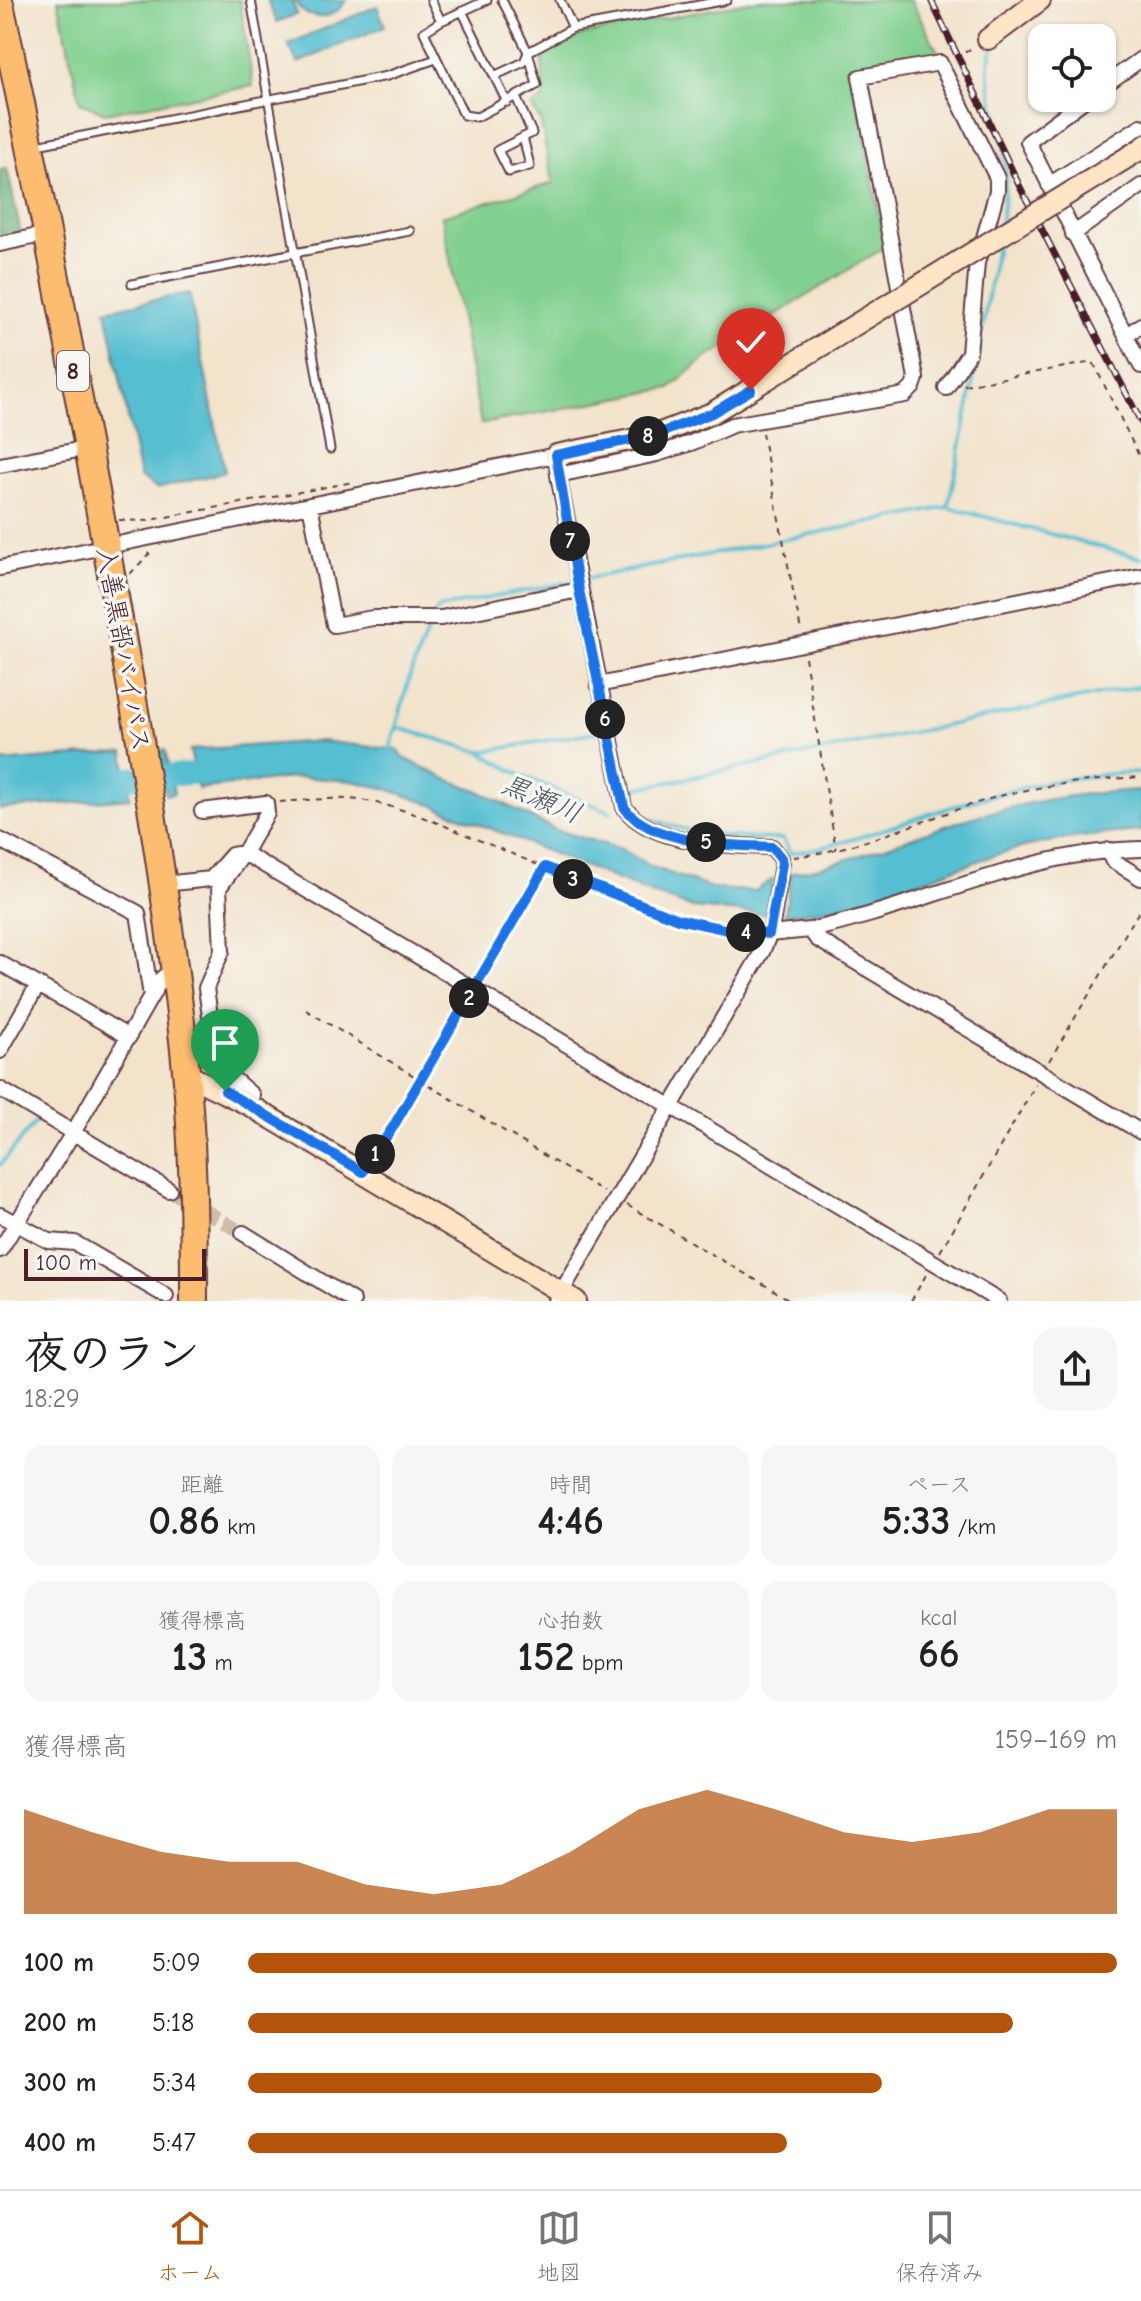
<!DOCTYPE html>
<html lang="ja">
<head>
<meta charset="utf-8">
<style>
  :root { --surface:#fff; --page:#f6f6f6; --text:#202124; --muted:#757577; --line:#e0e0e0; --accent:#b45309 }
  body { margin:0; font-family:"Comic Neue","Klee One",sans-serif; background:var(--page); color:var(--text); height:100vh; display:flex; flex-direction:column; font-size:30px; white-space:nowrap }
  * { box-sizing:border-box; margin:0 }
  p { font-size:26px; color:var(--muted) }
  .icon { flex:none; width:44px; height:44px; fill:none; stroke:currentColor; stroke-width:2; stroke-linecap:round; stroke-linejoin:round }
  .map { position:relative; height:1301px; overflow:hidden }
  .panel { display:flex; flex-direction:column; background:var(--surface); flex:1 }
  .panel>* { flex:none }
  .buttons { position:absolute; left:1028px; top:24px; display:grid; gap:16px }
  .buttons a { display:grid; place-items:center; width:88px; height:88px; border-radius:16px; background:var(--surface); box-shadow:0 2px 6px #0004; font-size:40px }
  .scale { position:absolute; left:24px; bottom:20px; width:182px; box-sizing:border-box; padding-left:8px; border:4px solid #4a1f2b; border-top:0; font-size:22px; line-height:28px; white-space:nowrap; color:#4a1f2b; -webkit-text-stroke:6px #f6f6f2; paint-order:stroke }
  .pin { position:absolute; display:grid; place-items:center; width:68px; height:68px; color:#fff; margin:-82px -34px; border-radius:50% 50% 50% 0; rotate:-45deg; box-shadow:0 0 8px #0007 }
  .pin .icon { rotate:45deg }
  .km { position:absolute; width:40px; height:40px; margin:-20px; border-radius:50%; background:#222; color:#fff; font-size:22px; line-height:40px; text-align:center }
  .round { display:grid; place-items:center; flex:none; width:84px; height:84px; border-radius:24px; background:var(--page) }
  .headline { display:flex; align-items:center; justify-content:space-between; height:136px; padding:0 24px }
  h1 { font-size:44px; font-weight:700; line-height:60px }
  .metrics { display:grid; grid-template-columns:repeat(3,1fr); gap:12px; height:136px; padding:8px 24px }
  .metrics div { display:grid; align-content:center; border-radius:20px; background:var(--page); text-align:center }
  .metrics b { font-size:40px; font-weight:700 }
  .metrics small { font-size:22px; font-weight:400 }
  .metrics p { font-size:22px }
  .chart { height:224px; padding:16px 24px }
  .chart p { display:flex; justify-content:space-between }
  .chart svg { width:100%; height:144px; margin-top:8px; fill:var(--accent); opacity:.7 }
  ul { padding:0 24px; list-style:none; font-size:26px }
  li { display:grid; grid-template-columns:128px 96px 1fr; align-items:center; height:60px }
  li i { height:20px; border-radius:10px; background:var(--accent) }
  .tabs { display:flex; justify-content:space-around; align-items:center; height:112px; border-top:2px solid var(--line); background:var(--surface); font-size:22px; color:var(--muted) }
  .tabs a { display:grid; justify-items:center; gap:4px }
  .tabs .active { color:var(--accent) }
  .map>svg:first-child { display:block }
  .green { fill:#82d090; stroke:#66785e; stroke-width:2 }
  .forest { fill:#69b27a; stroke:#5a6852; stroke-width:2 }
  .water { fill:#54bed0; stroke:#4f6e7e; stroke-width:2 }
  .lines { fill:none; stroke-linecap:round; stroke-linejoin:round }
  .stream { stroke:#54bed0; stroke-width:4 }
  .river { stroke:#54bed0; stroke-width:22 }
  .street-tunnel { stroke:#d0bcaa; stroke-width:14; stroke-dasharray:14 7; stroke-linecap:butt }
  .lane-casing { stroke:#633c43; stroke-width:11 }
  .street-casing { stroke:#633c43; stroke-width:18 }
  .secondary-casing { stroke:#633c43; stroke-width:24 }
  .highway-casing { stroke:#633c43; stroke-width:30 }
  .path { stroke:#633c43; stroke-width:2; stroke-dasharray:6 6; stroke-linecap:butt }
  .lane { stroke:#fff; stroke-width:7 }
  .street { stroke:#fff; stroke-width:14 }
  .secondary { stroke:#fee5c5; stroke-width:20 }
  .highway { stroke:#fcbd6f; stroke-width:26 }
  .rail-casing { stroke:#4a1f2b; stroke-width:7 }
  .rail { stroke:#f6f6f2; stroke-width:4; stroke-dasharray:12; stroke-linecap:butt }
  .secondary-bridge-casing { stroke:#633c43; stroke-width:24; stroke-linecap:butt }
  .secondary-bridge { stroke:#fee5c5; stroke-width:20 }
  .route-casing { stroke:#fff; stroke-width:16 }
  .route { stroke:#1a73e8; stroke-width:10 }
  .labels { text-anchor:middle; stroke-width:7; stroke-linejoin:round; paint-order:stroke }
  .shield { fill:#f6f6f2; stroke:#7e6067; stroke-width:2 }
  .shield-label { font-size:24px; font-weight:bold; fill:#4a1f2b }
  .street-label { font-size:26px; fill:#4a1f2b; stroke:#f6f6f2 }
  .water-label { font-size:28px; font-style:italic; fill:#4e5765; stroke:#f6f6f2 }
</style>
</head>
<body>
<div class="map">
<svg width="1141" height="1301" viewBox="0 0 1141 1301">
  <rect width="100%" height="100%" fill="#f6f6f2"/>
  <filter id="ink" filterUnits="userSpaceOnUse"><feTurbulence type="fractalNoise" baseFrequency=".0125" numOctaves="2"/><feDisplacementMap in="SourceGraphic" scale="16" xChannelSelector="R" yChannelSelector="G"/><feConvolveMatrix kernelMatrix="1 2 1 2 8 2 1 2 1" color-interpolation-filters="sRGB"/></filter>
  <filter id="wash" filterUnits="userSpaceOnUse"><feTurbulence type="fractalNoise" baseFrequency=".006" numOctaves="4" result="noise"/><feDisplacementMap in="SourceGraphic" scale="32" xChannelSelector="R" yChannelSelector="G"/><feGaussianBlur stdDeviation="1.8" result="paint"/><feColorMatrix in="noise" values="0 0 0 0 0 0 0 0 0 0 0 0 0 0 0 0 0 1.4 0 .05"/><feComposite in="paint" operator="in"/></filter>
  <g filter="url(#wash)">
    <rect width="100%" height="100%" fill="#f2e3ca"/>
    <path class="green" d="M58,0H240L253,86L105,113L80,102Z
      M758,0H911L939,54L853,73L885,247L703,360L670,388L481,424L442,216L553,183L540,120L531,106L544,99L542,63L545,52L586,34Z"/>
    <path class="forest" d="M7,168L21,233L0,237V170Z"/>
    <path class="water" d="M267,0H291L297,14L277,22Z
      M294,0H346C333,22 307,23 294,0Z
      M377,6L385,26L298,63L288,44Z
      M189,293L225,472L157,489L140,477L106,310Z
      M321,741L398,750L404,758L444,778L481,792L556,830L621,849L652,867L714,889L755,891L773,879L767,914L693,908L656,895L422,801L387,789L352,781L299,777L198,789L190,750Z
      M165,750L174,794L166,795L158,751Z
      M124,752L130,798L0,809V762Z
      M1141,790V831C1100,834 1060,838 1020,848C940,869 869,909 785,914L791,873C858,861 919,832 984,814C1035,800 1088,792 1141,790Z"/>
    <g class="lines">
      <path class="stream" d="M995,44C978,76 1000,115 1004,148C1008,176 1004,201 1000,228
        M948,507L970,399L997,245
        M435,614L439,608L948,507L1141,558
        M396,727L481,752L601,731
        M390,750L410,675L431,622
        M482,753L522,776L611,812
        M634,789L1141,686
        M644,816C689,835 734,839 783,839L790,853C837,847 881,830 926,815C995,793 1067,773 1141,773
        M0,1165L37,1120"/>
      <path class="river" d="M97,780L222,772"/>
    </g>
  </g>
  <g filter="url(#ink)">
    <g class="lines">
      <path class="street-tunnel" d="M169,1190L243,1233"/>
      <g class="lane-casing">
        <path id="lane" d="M251,0L330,449
          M431,0L441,21
          M487,0L441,21L424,32L464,115L477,117L537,85L528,52L502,0
          M462,11L507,102
          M573,28L727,0
          M494,76L524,62L528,52L573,28L560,0
          M516,97L532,133L498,150L509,172L530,166L523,137
          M37,145L387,76L436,59
          M132,284L410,231"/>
      </g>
      <g class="street-casing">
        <path id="street" d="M1102,87L1141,59
          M1087,98L1028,142L1126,336L1141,325
          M1049,185L1141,126
          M1073,234L1141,186
          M0,244L47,234
          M1126,336L1141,366
          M0,465L88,448
          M558,475L624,807C650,845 730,846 772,847L781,858
          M310,505L334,625L373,618H441L579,590
          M0,568L556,455L558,475L657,454L691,443L732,425L905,395L913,387L916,378L860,77L940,63L997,178V191L977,263L969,353L946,388
          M598,685L1141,576
          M202,811L266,803L267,813L244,853L999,1301
          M0,840L138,913L151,996
          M1109,850L1112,860L1141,878
          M163,884L211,879L232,855L244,853L219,888L222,951L206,988L217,1065L252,1095L249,1105
          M810,930C922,906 1025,851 1141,849
          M769,934L810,930L817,939L1141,1132
          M0,963L129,1037
          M0,1051L38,985
          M0,1089L169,1190
          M0,1215L49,1241L75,1243L166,1296
          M243,1233L353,1301
          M0,1250L73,1133L161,979L174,968
          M556,1301L762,952L771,930L782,864"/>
      </g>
      <g class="secondary-casing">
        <path id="secondary" d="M988,39L1040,0
          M556,455L655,435
          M186,1074L249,1105L576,1301"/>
      </g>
      <g class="highway-casing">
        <path id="highway" d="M0,4C41,193 77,384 111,574C139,732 167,890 184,1050C193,1133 194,1218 194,1301"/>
      </g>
      <path class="path" d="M954,57L973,48
        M964,385L1093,362L1141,460
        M762,433L801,631
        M119,520L145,521L353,482
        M130,574L150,553
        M805,657L836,850
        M280,802C309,800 342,796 372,802C410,810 445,826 481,841C570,877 658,922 754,932
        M793,857C865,849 931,815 1000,796C1047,784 1093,780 1141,777
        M482,976L545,868
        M306,1010L604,1192
        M1049,1061L1141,908
        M373,1158L466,1003
        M627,1205L792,1301
        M940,1252L1036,1084
        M911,1301L926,1275"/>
      <use href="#lane" class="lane"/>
      <use href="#street" class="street"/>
      <use href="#secondary" class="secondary"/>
      <use href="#highway" class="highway"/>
      <g class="rail-casing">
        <path id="rail" d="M931,0L1019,185L1141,422"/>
      </g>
      <use href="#rail" class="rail"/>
      <g class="secondary-bridge-casing">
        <path id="secondary-bridge" d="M655,435L712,413L1141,149"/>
      </g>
      <use href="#secondary-bridge" class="secondary-bridge"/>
    </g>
  </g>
  <g class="lines" filter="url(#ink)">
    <g class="route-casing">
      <path id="route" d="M225,1091L363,1172L393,1127L545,867L678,919L728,930L769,934L782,864L781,858L772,847C730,846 650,844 624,807L579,590L556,455L655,435L712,413L751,390"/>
    </g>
    <use href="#route" class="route"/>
  </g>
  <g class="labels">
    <rect class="shield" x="57" y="351" width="32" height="40" rx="6"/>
    <g class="shield-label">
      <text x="73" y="379">8</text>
    </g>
    <g class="street-label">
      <text transform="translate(124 649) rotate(80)" y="9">入善黒部バイパス</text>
    </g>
    <g class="water-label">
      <text transform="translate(542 798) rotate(23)" y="10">黒瀬川</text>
    </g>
  </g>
</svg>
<div class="buttons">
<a><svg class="icon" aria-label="locate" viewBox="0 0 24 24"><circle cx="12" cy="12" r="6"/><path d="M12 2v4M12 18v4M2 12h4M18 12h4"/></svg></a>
</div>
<div class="scale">100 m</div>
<div class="pin" style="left:225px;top:1091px;background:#1e9e55"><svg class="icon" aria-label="arrive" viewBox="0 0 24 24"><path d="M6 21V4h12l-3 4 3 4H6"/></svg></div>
<div class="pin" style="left:751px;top:390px;background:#d93025"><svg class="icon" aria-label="check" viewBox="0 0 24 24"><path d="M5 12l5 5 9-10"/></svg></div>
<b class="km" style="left:375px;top:1154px">1</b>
<b class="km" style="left:469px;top:998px">2</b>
<b class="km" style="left:573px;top:879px">3</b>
<b class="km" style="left:746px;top:932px">4</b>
<b class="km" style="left:706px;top:842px">5</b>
<b class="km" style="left:605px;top:719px">6</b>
<b class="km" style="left:570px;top:541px">7</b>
<b class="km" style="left:648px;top:436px">8</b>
</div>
<section class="panel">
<div class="headline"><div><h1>夜のラン</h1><p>18:29</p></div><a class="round"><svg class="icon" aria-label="share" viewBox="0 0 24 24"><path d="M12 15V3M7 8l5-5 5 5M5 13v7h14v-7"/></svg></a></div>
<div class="metrics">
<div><p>距離</p><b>0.86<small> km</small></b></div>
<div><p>時間</p><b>4:46</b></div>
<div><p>ペース</p><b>5:33<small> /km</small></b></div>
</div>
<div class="metrics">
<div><p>獲得標高</p><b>13<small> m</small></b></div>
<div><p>心拍数</p><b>152<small> bpm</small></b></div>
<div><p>kcal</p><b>66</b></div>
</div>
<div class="chart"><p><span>獲得標高</span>159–169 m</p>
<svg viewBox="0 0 160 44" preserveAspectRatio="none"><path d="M0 44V12L10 19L20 25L30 28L40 28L50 35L60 38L70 35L80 25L90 12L100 6L110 12L120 19L130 22L140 19L150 12L160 12V44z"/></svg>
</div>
<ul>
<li><b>100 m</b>5:09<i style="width:100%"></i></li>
<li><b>200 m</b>5:18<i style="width:88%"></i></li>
<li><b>300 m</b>5:34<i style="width:73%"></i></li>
<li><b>400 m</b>5:47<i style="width:62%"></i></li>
</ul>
</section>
<nav class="tabs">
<a class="active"><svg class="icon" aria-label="home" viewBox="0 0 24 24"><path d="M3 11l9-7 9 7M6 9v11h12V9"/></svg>ホーム</a>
<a><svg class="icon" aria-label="map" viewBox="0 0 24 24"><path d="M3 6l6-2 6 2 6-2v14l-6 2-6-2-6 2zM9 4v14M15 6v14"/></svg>地図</a>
<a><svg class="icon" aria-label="saved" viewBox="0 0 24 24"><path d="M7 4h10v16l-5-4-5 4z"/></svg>保存済み</a>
</nav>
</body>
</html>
